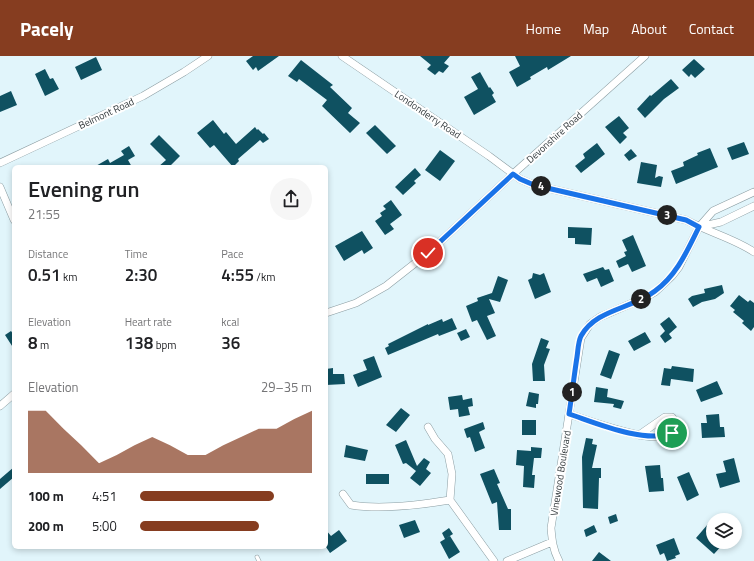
<!DOCTYPE html>
<html lang="en">
<head>
<meta charset="utf-8">
<style>
  :root { --surface:#fff; --page:#f6f6f6; --text:#202124; --muted:#757577; --accent:#863d20 }
  body { margin:0; font-family:"Titillium Web",sans-serif; background:var(--page); color:var(--text); height:100vh; display:flex; flex-direction:column; font-size:15px; white-space:nowrap }
  * { box-sizing:border-box; margin:0 }
  p { font-size:13px; color:var(--muted) }
  .icon { flex:none; width:22px; height:22px; fill:none; stroke:currentColor; stroke-width:2; stroke-linecap:round; stroke-linejoin:round }
  .map { position:relative; flex:1; overflow:hidden }
  .side { position:absolute; left:12px; top:109px; width:316px; height:384px; display:flex; flex-direction:column; background:var(--surface); border-radius:6px; box-shadow:0 2px 6px #0003 }
  .side>* { flex:none }
  .controls { position:absolute; left:706px; top:457px; display:grid; gap:8px }
  .controls a { display:grid; place-items:center; width:36px; height:36px; border-radius:50%; background:var(--surface); box-shadow:0 2px 6px #0003; font-size:20px }
  .pin { position:absolute; display:grid; place-items:center; width:34px; height:34px; color:#fff; margin:-17px; border:2px solid #fff; border-radius:50%; box-shadow:0 1px 4px #0007 }
  .km { position:absolute; width:20px; height:20px; margin:-10px; border-radius:50%; background:#222; color:#fff; font-size:11px; line-height:20px; text-align:center }
  .round { display:grid; place-items:center; flex:none; width:42px; height:42px; border-radius:21px; background:var(--page) }
  .head { display:flex; align-items:center; justify-content:space-between; height:68px; padding:0 16px }
  h1 { font-size:22px; font-weight:600; line-height:30px }
  .figures { display:grid; grid-template-columns:repeat(3,1fr); gap:6px; height:68px; padding:4px 16px }
  .figures div { display:grid; align-content:center }
  .figures b { font-size:17px; font-weight:600 }
  .figures small { font-size:11px; font-weight:400 }
  .figures p { font-size:11px }
  .chart { height:112px; padding:8px 16px }
  .chart p { display:flex; justify-content:space-between }
  .chart svg { width:100%; height:72px; margin-top:4px; fill:var(--accent); opacity:.7 }
  ul { padding:0 16px; list-style:none; font-size:13px }
  li { display:grid; grid-template-columns:64px 48px 1fr; align-items:center; height:30px }
  li i { height:10px; border-radius:5px; background:var(--accent) }
  header { display:flex; align-items:center; gap:24px; box-sizing:border-box; height:56px; padding:0 20px; background:var(--accent); color:#fff }
  header strong { font-size:19px }
  nav { display:flex; gap:22px; margin-inline-start:auto; font-size:14px }
  .map>svg:first-child { display:block }
  .building { fill:#0f5161 }
  .lines { fill:none; stroke-linecap:round; stroke-linejoin:round }
  .lane-casing { stroke:#8b9da2; stroke-width:4.5 }
  .street-casing { stroke:#8b9da2; stroke-width:8 }
  .lane { stroke:#fff; stroke-width:3.5 }
  .street { stroke:#fff; stroke-width:7 }
  .route-casing { stroke:#fff; stroke-width:8 }
  .route { stroke:#1a73e8; stroke-width:5 }
  .labels { text-anchor:middle; stroke-width:4; stroke-linejoin:round; paint-order:stroke }
  .street-label { font-size:10px; fill:#343b3e; stroke:#fff }
</style>
</head>
<body>
<header>
<strong>Pacely</strong>
<nav><a>Home</a><a>Map</a><a>About</a><a>Contact</a></nav>
</header>
<div class="map">
<svg width="754" height="505" viewBox="0 0 754 505">
  <rect width="100%" height="100%" fill="#e1f5fb"/>
  <path class="building" d="M253,0H279L258,15L256,11L253,14L246,5Z
    M420,0H450L444,7L449,10L443,17L439,15L435,19L427,13L431,9Z
    M515,0H571L548,14L547,11L530,21L531,23L517,31L509,16L520,10Z
    M96,1L102,14L81,24L75,11Z
    M694,3L705,13L695,22L691,18L689,21L682,14Z
    M301,4L333,29L330,31L352,52L348,57L360,67L350,77L322,50L327,44L299,23L297,26L288,20Z
    M45,13L50,23L53,22L59,33L45,40L35,18Z
    M480,16L489,32L490,31L494,37L492,39L496,46L474,59L464,41L478,33L471,21Z
    M671,23L679,32L664,43L645,62L637,53L650,39L651,40Z
    M11,35L17,49L0,56V40Z
    M619,60L629,72L623,77L627,81L620,88L605,71Z
    M213,64L224,78L226,76L236,88L255,71L257,74L258,73L263,78L264,77L269,83L263,87L260,84L238,103L239,105L233,111L214,89L210,92L197,77Z
    M375,69L396,90L387,98L366,77Z
    M159,79L180,100L169,111H158L166,104L150,88Z
    M744,86L749,98L732,104L727,92Z
    M597,87L605,98L581,117L575,110L585,102L583,98Z
    M129,90L135,100L128,104L132,111H94L108,103L110,107L124,99L121,95Z
    M710,92L718,111L676,128L671,115L684,110L683,106L698,99L697,97Z
    M631,93L637,100L629,105L624,99Z
    M440,94L455,105L440,125L425,114Z
    M641,106L657,109L655,122L659,120L663,121L661,131L637,127Z
    M415,112L421,119L414,125L416,127L403,139L395,131Z
    M391,144L402,159L390,168L394,173L385,179L375,165L382,160L380,157L386,153L383,150Z
    M568,171L592,172L591,189L575,188V182H568Z
    M362,175L373,192L364,198L362,194L344,205L335,190Z
    M633,179L646,210L632,216L628,208L619,212L616,205L626,200L624,196L627,195L622,184Z
    M603,211L605,214L609,213L614,225L601,231L597,222L587,226L583,218Z
    M533,217L540,219L544,217L551,236L535,243L528,224L532,222Z
    M498,220L508,224L500,246L489,243L495,257L487,260L496,280L487,284L477,264L472,266L466,250L478,245L477,242L492,237Z
    M722,229L724,237L715,243L702,246L693,251L688,243L692,240L705,237L704,233Z
    M739,239L748,246L750,244L754,247V271L751,275L742,267L744,265L733,256L735,254L730,250Z
    M669,261L677,271L669,278L672,282L665,287L660,280L665,275L660,268Z
    M452,262L457,273L439,280L438,278L388,299L385,292L389,290L388,288L428,268V269L442,263L443,266Z
    M466,273L470,281L461,285L457,277Z
    M11,275L14,279V293L5,279Z
    M645,276L651,286L634,295L628,285Z
    M541,282L549,285L546,292L550,293L544,309L545,325H533L532,308Z
    M609,294L620,298L611,323L600,319Z
    M374,300L382,321L358,331L353,319L367,314L363,304Z
    M672,310L694,313L693,326L671,323L670,330L661,329L664,312L671,313Z
    M333,312V318H344L345,328L326,329V313Z
    M717,325L723,338L701,346L696,334Z
    M596,331L608,333L607,341L624,345L621,353L613,351L614,348L594,346Z
    M529,336L539,338L538,348H536V352L526,350Z
    M462,339L463,344L472,342L473,350L468,351L470,359L459,361L458,353L450,354L448,341Z
    M401,352L410,359L396,376L386,369Z
    M719,358L720,371H724L725,381L702,382L701,367H707L706,359Z
    M522,364H536V379H522Z
    M483,366L485,373L479,376L485,392L475,396L470,381L467,382L464,373Z
    M586,382L593,383L592,388L597,389L592,412H601V422H599L598,453L583,452L582,401Z
    M406,384L417,410L424,402L430,406L426,413L431,417L420,430L410,422L416,415L406,407L403,408L395,389Z
    M346,389L368,394L365,405L344,401Z
    M531,391L542,392L541,402H534L532,419H535L534,432L523,431L524,410L516,409L517,394L531,395Z
    M734,402L740,426L720,432L716,418L726,416L723,405Z
    M660,409L661,422H663L664,435L649,436L645,410Z
    M14,411V421L0,433V423Z
    M494,413L500,427L497,428L508,453H511V474H499L497,446L492,448L480,418Z
    M689,416L699,439L687,445L677,421Z
    M366,418H389V428H366Z
    M616,458L618,465L610,468L608,461Z
    M415,464L420,476L404,482L399,469Z
    M708,468L713,473V486H725L714,498L696,482Z
    M594,469L597,476L586,481L584,474Z
    M449,472L453,478L445,483L442,477Z
    M326,474L331,480L339,474L347,485L330,497L326,491Z
    M450,480L460,496L449,503L440,486Z
    M674,482L680,498L675,500L676,502L667,505L664,497L660,499L656,489Z
    M599,496L611,505H592Z"/>
  <g class="lines">
    <g class="lane-casing">
      <path id="lane" d="M257,501L259,505"/>
    </g>
    <g class="street-casing">
      <path id="street" d="M342,0L489,100L520,123L534,129L686,164C708,176 733,182 754,196
        M0,107L143,40L184,16L208,0
        M0,131L14,164
        M699,171L721,166L754,150
        M326,257L356,247L386,230L428,197L513,118L645,0
        M0,350L14,338
        M569,358C587,364 658,391 672,377C674,375 675,373 676,371L674,364L672,361H665L639,379
        M428,371L435,383L448,398L452,418L450,444L494,505
        M343,438L351,449C382,454 420,449 450,444
        M507,505L552,486
        M559,505C553,494 552,484 551,472L581,282L590,268L600,261L646,241L655,236L672,220L679,211L699,171L713,155L754,136"/>
    </g>
    <use href="#lane" class="lane"/>
    <use href="#street" class="street"/>
  </g>
  <g class="lines">
    <g class="route-casing">
      <path id="route" d="M428,197L513,118L520,123L534,129L686,164L699,171C687,195 677,219 655,235C632,253 596,253 581,280C578,286 578,295 577,301C574,320 572,339 569,358C596,367 645,388 672,377"/>
    </g>
    <use href="#route" class="route"/>
  </g>
  <g class="labels">
    <g class="street-label">
      <text transform="translate(106 57) rotate(-25)" y="4">Belmont Road</text>
      <text transform="translate(428 58) rotate(34)" y="4">Londonderry Road</text>
      <text transform="translate(554 81) rotate(-42)" y="4">Devonshire Road</text>
      <text transform="translate(560 417) rotate(-81)" y="4">Vinewood Boulevard</text>
    </g>
  </g>
</svg>
<div class="controls">
<a><svg class="icon" aria-label="layers" viewBox="0 0 24 24"><path d="M12 4l9 5-9 5-9-5zM3 14l9 5 9-5"/></svg></a>
</div>
<div class="pin" style="left:672px;top:377px;background:#1e9e55"><svg class="icon" aria-label="arrive" viewBox="0 0 24 24"><path d="M6 21V4h12l-3 4 3 4H6"/></svg></div>
<div class="pin" style="left:428px;top:197px;background:#d93025"><svg class="icon" aria-label="check" viewBox="0 0 24 24"><path d="M5 12l5 5 9-10"/></svg></div>
<b class="km" style="left:572px;top:336px">1</b>
<b class="km" style="left:641px;top:243px">2</b>
<b class="km" style="left:667px;top:159px">3</b>
<b class="km" style="left:541px;top:130px">4</b>
<section class="side">
<div class="head"><div><h1>Evening run</h1><p>21:55</p></div><a class="round"><svg class="icon" aria-label="share" viewBox="0 0 24 24"><path d="M12 15V3M7 8l5-5 5 5M5 13v7h14v-7"/></svg></a></div>
<div class="figures">
<div><p>Distance</p><b>0.51<small> km</small></b></div>
<div><p>Time</p><b>2:30</b></div>
<div><p>Pace</p><b>4:55<small> /km</small></b></div>
</div>
<div class="figures">
<div><p>Elevation</p><b>8<small> m</small></b></div>
<div><p>Heart rate</p><b>138<small> bpm</small></b></div>
<div><p>kcal</p><b>36</b></div>
</div>
<div class="chart"><p><span>Elevation</span>29–35 m</p>
<svg viewBox="0 0 160 44" preserveAspectRatio="none"><path d="M0 44V6L10 6L20 17L30 27L40 38L50 33L60 27L70 22L80 27L90 33L100 33L110 27L120 22L130 17L140 17L150 11L160 6V44z"/></svg>
</div>
<ul>
<li><b>100 m</b>4:51<i style="width:78%"></i></li>
<li><b>200 m</b>5:00<i style="width:69%"></i></li>
</ul>
</section>
</div>
</body>
</html>
